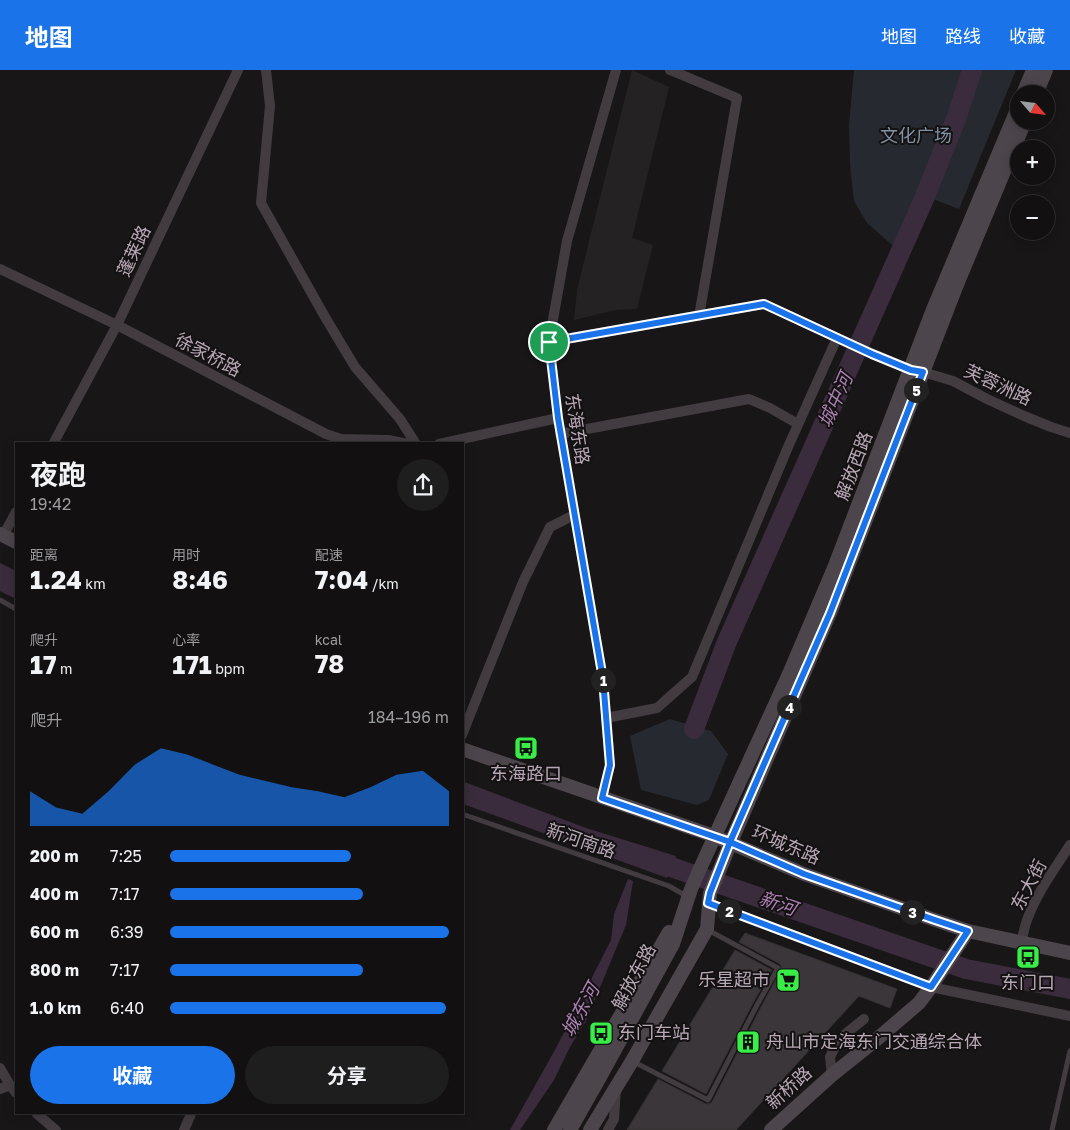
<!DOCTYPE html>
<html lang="zh">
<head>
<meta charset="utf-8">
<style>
  :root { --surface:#121011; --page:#1f1e1f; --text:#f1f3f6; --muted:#9c9d9f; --line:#313031; --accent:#1a73e8 }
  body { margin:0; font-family:"Golos Text","Noto Sans SC",sans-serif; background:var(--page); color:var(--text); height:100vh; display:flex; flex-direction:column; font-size:19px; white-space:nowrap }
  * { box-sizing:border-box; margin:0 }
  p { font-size:16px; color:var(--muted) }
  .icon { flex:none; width:28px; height:28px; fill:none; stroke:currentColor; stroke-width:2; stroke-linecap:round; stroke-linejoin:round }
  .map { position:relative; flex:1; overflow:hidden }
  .panel { position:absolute; left:15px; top:372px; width:449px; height:672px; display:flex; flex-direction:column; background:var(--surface); border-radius:0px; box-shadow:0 2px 12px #0003,0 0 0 1px var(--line) }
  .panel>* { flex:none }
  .needle { width:32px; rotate:118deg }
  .fabs { position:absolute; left:1010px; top:15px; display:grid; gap:10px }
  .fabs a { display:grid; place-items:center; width:45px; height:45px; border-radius:50%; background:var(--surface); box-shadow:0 2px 12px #0003,0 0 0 1px var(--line); font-size:25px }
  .pin { position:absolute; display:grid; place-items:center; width:42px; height:42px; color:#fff; margin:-21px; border:2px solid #fff; border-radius:50%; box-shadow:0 1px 5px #0007 }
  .km { position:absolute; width:25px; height:25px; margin:-12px; border-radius:50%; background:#222; color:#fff; font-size:14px; line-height:25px; text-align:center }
  .round { display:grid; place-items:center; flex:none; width:52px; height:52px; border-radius:26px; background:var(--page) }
  .overview { display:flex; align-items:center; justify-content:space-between; height:85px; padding:0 15px }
  h1 { font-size:28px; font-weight:700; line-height:38px }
  .metrics { display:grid; grid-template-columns:repeat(3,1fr); gap:8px; height:85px; padding:5px 15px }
  .metrics div { display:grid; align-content:center }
  .metrics b { font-size:25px; font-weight:700 }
  .metrics small { font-size:14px; font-weight:400 }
  .metrics p { font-size:14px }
  .chart { height:140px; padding:10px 15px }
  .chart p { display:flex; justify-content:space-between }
  .chart svg { width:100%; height:90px; margin-top:5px; fill:var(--accent); opacity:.7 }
  .primary-button { display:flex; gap:10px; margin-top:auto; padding:10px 15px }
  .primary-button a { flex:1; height:58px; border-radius:30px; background:var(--accent); color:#fff; font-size:20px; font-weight:700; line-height:58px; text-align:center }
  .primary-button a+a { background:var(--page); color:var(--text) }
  ul { padding:0 15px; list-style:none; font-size:16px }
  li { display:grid; grid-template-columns:80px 60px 1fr; align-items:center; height:38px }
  li i { height:12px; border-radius:6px; background:var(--accent) }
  header { display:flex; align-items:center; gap:30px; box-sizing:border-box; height:70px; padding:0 25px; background:var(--accent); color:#fff }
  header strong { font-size:24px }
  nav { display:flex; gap:28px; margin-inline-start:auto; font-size:18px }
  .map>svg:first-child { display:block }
  .built { fill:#252224 }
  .green { fill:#262a30 }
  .water { fill:#3a2c3c }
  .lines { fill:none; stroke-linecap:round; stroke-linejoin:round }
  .river { stroke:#3a2c3c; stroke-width:20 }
  .building { fill:#3a3639; stroke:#343032 }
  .lane { stroke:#423c41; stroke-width:5 }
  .street { stroke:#423c41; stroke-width:10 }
  .secondary { stroke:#4d454c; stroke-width:14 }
  .route-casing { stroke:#fff; stroke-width:10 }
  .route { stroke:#1a73e8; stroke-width:6 }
  .labels { text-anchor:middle; stroke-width:4; stroke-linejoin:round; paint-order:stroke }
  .park-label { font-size:18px; fill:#8092a2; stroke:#131112 }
  .street-label { font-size:18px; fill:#b8a8b6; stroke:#131112 }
  .poi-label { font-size:18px; fill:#b8a8b6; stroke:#131112 }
  .water-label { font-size:19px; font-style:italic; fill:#ac80b2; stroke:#131112 }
</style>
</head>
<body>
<header>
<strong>地图</strong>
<nav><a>地图</a><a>路线</a><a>收藏</a></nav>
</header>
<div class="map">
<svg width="1070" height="1060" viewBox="0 0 1070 1060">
  <rect width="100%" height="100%" fill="#181617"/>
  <path class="built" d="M632,0L669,17L632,168L653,175L637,239L616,240L574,250L577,220L588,175Z"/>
  <path class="green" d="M854,0H1016L959,139L933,129L906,187L867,153L854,131L850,94L849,55Z
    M670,649L711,661L728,684L709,730L697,735L641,720L630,666Z"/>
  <path class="water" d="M0,493L16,501V529L0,521Z
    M462,711L586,758L676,786L667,808L463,734Z
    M628,809L633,811L626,855L586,951L570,977L554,1010L520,1060H510L556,978L611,870L614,844Z"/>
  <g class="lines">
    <path class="river" d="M694,659L726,574L924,129L956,49L972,0
      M645,788L966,899L1070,919"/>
  </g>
  <path class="building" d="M745,863L897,919L890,938L859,926L736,1060H627L658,1009L706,1034H709L712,1032L761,937L782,898L780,894L739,872Z
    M735,880L772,900L753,933L706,1024L662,1001Z"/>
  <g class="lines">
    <path class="lane" d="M0,530L16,539
      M462,744L669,816L688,827
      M711,834L930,917
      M632,991L708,1030L757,935L778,898L708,860
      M1052,1060L1070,981"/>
    <path class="street" d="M266,0L270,36L261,133L325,247L355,297L400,349L416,374
      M670,0L737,28L699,246
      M0,199L117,255L326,364L341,369L388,370L408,374
      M549,272L764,234L846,272L911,300L923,302L953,311L987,329L1024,346L1051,357L1070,363
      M560,364L749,329L770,338L798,354
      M53,374L117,255L238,0
      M439,374L558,348
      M3,466L16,442
      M606,648L657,638L692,607L788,377L837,268
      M462,665L523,512L550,457L574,445
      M602,728L610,695L603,609L558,348L549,272L567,171L616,0
      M1021,872C1023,866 1024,860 1026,853C1035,825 1054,800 1070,775
      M931,917L1070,946
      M0,998L10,1015
      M832,1005L830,987L839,969L864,949
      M0,1019L10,1015L16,1023
      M37,1044L56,1060
      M184,1060L191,1044
      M608,1060L614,1049L616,1018"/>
    <path class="secondary" d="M1023,24L1033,0
      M1036,24L1046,0
      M0,464L16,472
      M462,679L714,766L804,804L935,850L968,861L1070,883
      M554,1060L669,862
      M570,1060L600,1007L673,874L691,819L703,792L789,604L834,498L932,242L1019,35
      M590,1060L632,991L707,859L710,823L731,772L830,543L956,217L1025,51
      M771,1060L832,1005L877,969L919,933L931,917L968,861"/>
  </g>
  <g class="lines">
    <g class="route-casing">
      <path id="route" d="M549,272L558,348L603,609L610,695L602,728L730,772L710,823L708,833L931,917L968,861L935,850L804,804L730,772L830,543L923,302L911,300L872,284L764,234L549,272"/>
    </g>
    <use href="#route" class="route"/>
  </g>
  <defs>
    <g id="bus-square" transform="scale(1.25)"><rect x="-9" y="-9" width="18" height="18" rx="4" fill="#38ee46" stroke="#131112"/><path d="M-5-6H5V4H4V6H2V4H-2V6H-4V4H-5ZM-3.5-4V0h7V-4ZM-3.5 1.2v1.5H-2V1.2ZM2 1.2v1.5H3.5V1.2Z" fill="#111"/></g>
    <g id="supermarket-square" transform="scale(1.25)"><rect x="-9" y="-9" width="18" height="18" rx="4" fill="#38ee46" stroke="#131112"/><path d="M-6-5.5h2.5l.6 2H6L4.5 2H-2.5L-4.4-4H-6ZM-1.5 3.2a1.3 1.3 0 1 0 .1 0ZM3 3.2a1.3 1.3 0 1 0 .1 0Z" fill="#111"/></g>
    <g id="building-square" transform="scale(1.25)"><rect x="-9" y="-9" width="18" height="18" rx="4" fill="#38ee46" stroke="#131112"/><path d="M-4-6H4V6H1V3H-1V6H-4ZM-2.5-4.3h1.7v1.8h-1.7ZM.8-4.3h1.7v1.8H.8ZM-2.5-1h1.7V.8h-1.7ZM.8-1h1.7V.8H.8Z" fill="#111"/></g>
  </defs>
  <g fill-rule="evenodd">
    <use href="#bus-square" x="526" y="678"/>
    <use href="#bus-square" x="1028" y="887"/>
    <use href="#supermarket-square" x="788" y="910"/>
    <use href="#bus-square" x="601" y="963"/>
    <use href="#building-square" x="748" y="972"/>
  </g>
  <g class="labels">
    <g class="park-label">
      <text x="916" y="72">文化广场</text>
    </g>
    <g class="street-label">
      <text transform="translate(134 181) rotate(-65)" y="6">蓬莱路</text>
      <text transform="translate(208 285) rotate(28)" y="6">徐家桥路</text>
      <text transform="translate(998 315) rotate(25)" y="6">芙蓉洲路</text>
      <text transform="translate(577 359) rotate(81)" y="6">东海东路</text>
      <text transform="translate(854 396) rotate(-69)" y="6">解放西路</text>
      <text transform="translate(581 771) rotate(19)" y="6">新河南路</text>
      <text transform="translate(786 775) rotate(23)" y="6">环城东路</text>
      <text transform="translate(1029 815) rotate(-62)" y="6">东大街</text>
      <text transform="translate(634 907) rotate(-62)" y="6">解放东路</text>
      <text transform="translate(789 1018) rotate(-42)" y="6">新桥路</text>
    </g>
    <g class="poi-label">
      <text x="526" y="710">东海路口</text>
      <text x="770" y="916" text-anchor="end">乐星超市</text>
      <text x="1028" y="919">东门口</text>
      <text x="618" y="969" text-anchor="start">东门车站</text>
      <text x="766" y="978" text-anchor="start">舟山市定海东门交通综合体</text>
    </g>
    <g class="water-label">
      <text transform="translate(835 330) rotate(-66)" y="7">城中河</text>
      <text transform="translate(778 833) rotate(19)" y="7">新河</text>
      <text transform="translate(580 940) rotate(-61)" y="7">城东河</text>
    </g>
  </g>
</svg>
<div class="fabs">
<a><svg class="needle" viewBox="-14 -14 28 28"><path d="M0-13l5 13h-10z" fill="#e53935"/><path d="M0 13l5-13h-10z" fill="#9c9d9f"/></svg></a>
<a>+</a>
<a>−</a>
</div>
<div class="pin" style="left:549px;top:272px;background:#1e9e55"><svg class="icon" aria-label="arrive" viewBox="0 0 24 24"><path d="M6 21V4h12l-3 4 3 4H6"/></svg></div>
<b class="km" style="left:603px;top:610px">1</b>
<b class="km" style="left:729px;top:841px">2</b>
<b class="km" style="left:912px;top:842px">3</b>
<b class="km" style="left:789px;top:637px">4</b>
<b class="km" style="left:916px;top:320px">5</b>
<section class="panel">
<div class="overview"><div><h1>夜跑</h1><p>19:42</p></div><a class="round"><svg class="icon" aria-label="share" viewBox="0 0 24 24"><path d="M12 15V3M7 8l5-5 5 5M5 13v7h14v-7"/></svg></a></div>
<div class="metrics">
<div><p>距离</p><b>1.24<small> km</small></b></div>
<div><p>用时</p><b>8:46</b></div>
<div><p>配速</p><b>7:04<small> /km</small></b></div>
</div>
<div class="metrics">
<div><p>爬升</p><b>17<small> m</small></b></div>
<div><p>心率</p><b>171<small> bpm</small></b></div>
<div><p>kcal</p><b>78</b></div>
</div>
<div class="chart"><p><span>爬升</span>184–196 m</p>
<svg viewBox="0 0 160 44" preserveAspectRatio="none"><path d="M0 44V27L10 35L20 38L30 27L40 14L50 6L60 9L70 14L80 19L90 22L100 25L110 27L120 30L130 25L140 19L150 17L160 27V44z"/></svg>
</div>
<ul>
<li><b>200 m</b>7:25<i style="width:65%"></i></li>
<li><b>400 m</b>7:17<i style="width:69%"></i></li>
<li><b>600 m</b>6:39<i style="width:100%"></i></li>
<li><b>800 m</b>7:17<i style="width:69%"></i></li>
<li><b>1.0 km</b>6:40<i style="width:99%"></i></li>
</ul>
<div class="primary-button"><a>收藏</a><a>分享</a></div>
</section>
</div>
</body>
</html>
